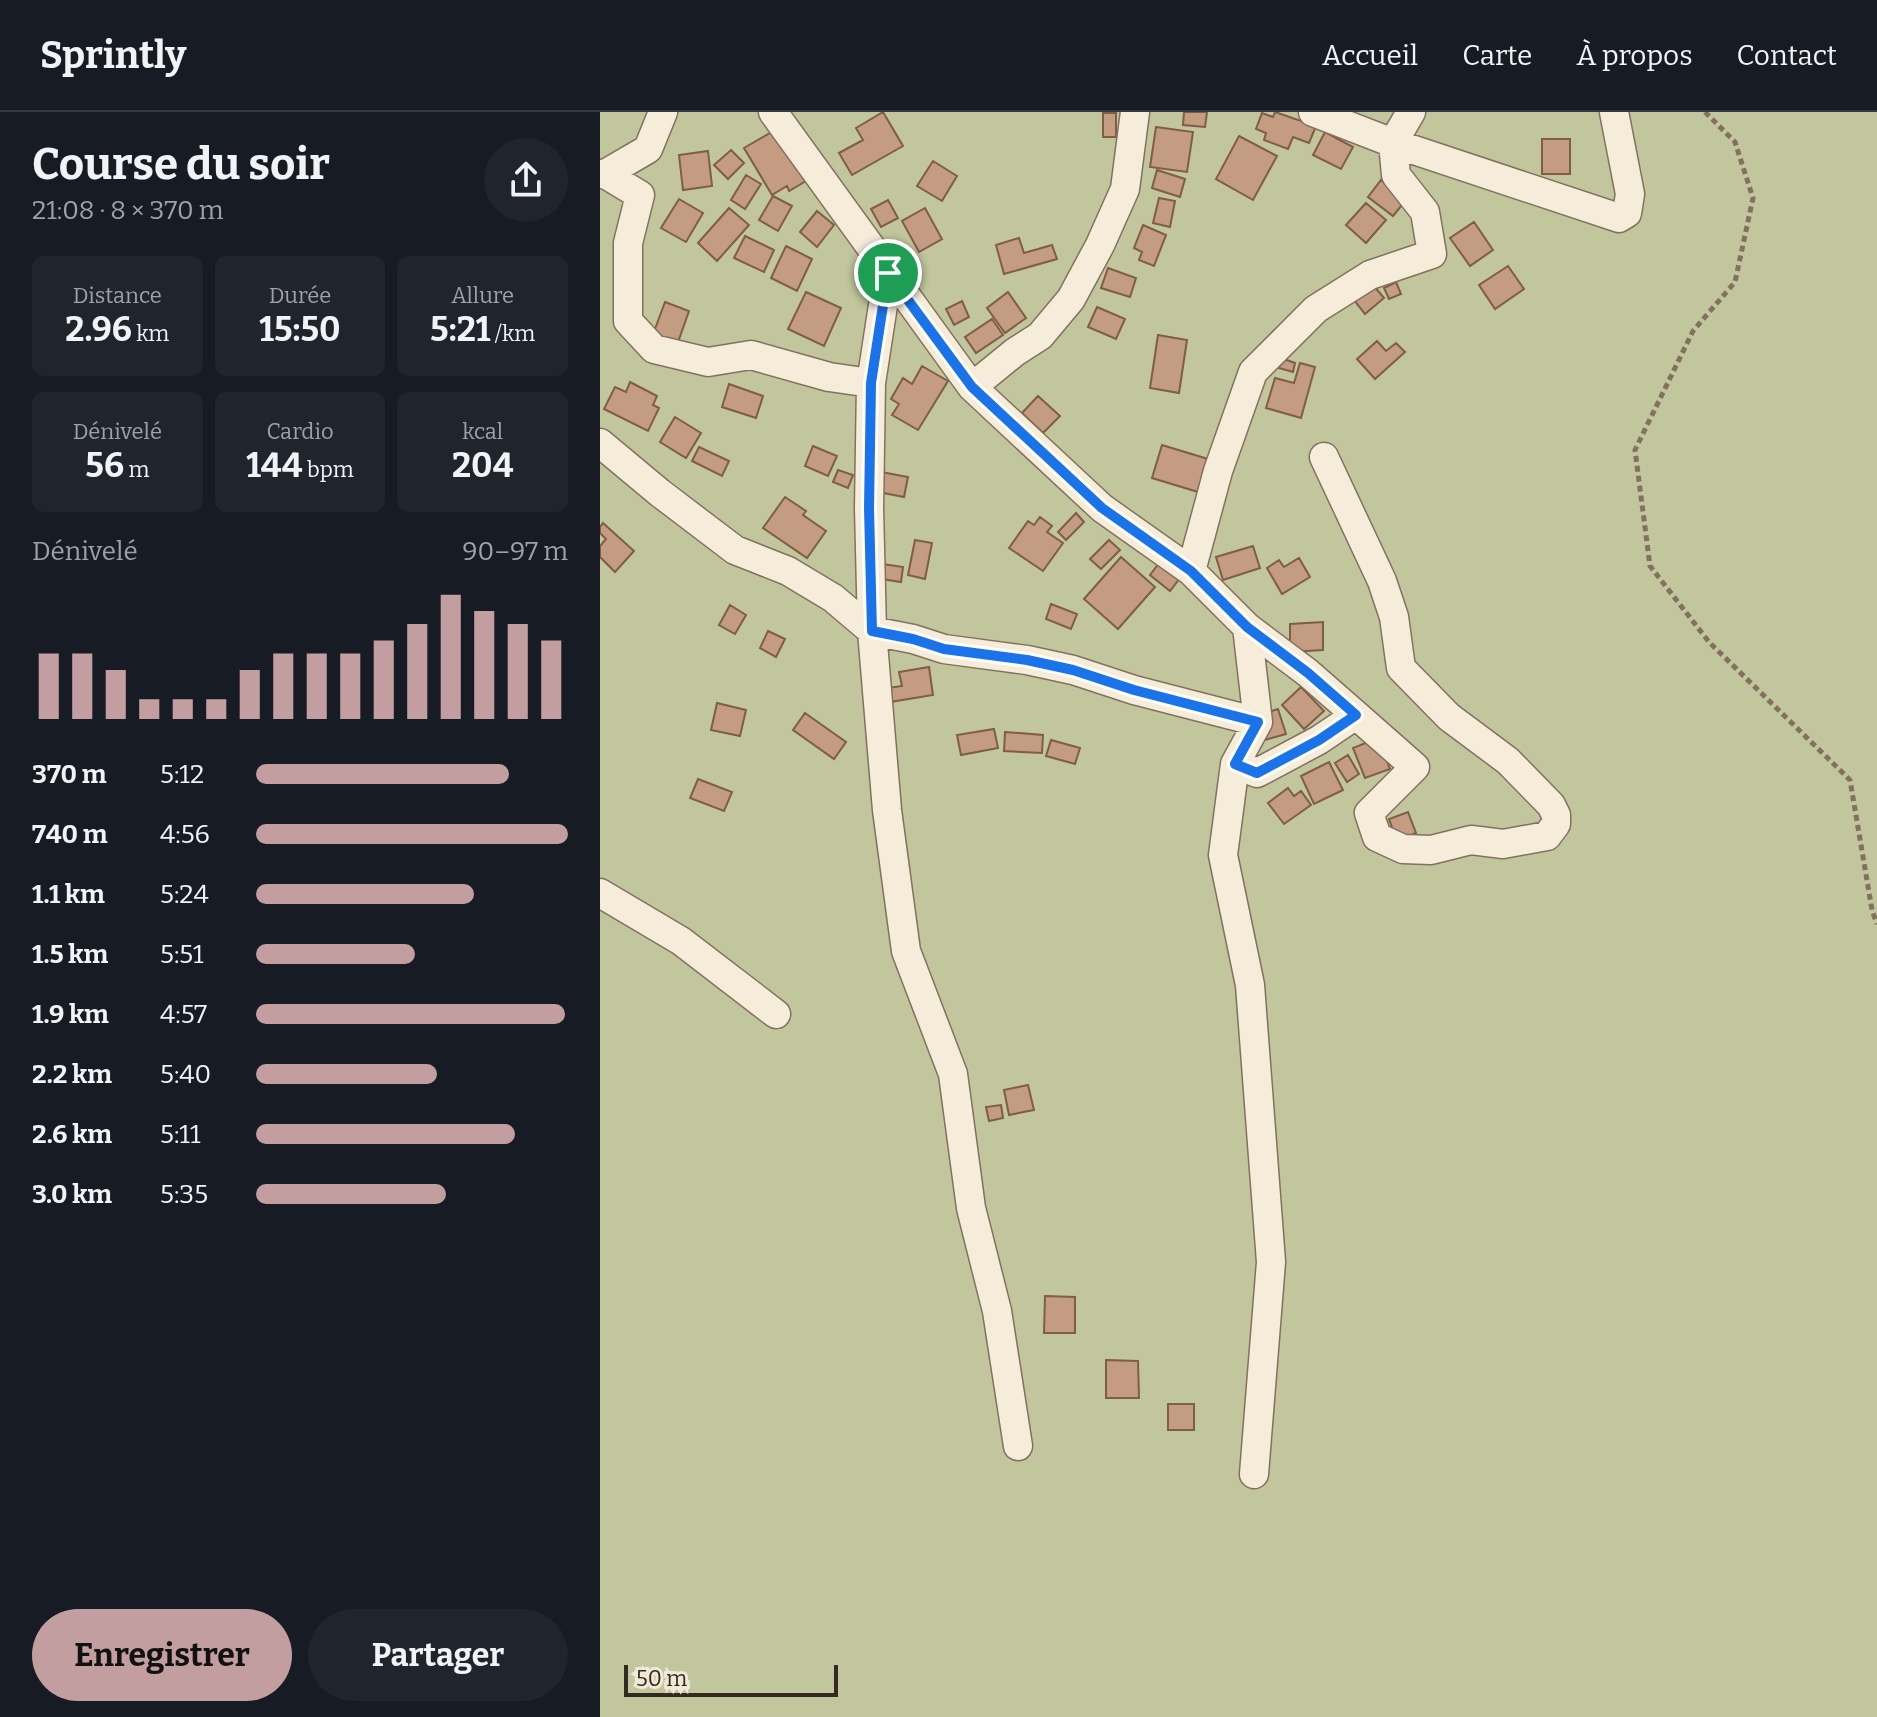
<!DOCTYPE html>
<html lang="fr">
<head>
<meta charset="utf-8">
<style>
  :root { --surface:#171b24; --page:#20242c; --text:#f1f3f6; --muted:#9ea1a6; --line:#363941; --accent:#c39ea0 }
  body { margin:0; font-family:Bitter,serif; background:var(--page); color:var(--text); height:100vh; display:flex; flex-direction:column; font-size:30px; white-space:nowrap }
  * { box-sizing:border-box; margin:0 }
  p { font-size:26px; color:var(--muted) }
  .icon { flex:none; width:44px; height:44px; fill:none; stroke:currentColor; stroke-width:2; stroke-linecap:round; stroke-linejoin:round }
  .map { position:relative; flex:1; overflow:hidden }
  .details { display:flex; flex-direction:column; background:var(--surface); width:600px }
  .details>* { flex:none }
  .scale { position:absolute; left:24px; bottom:20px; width:214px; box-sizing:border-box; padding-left:8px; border:4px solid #352a21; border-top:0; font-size:22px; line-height:28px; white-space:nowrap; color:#352a21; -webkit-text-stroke:6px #f1e9d6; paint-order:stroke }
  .pin { position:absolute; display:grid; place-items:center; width:68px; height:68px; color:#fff; margin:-34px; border:4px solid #fff; border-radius:50%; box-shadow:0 2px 8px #0007 }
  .round { display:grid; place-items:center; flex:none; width:84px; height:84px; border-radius:42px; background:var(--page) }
  .overview { display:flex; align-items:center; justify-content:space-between; height:136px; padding:0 32px }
  h1 { font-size:44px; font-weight:700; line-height:60px }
  .metrics { display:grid; grid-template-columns:repeat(3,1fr); gap:12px; height:136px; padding:8px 32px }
  .metrics div { display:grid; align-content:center; border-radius:12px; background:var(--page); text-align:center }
  .metrics b { font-size:34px; font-weight:700 }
  .metrics small { font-size:22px; font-weight:400 }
  .metrics p { font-size:22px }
  .chart { height:224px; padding:16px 32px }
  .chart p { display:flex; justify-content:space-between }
  .chart svg { width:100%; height:144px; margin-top:8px; stroke:var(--accent); stroke-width:6 }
  .cta { display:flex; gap:16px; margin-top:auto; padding:16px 32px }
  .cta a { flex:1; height:92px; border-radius:48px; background:var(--accent); color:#111; font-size:32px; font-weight:700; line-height:92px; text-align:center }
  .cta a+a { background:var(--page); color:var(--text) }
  ul { padding:0 32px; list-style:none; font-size:26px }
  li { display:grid; grid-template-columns:128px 96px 1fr; align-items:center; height:60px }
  li i { height:20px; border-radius:10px; background:var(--accent) }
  header { display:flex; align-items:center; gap:48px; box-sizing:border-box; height:112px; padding:0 40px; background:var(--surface); border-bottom:2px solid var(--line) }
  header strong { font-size:38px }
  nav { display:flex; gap:44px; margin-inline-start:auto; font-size:28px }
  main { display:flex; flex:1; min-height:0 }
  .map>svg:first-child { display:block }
  .green { fill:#c1c69c }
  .building { fill:#c39c82; stroke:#7f5d47; stroke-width:2 }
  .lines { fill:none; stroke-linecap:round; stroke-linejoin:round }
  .minor-casing { stroke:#83715f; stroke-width:31 }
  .path { stroke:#83715f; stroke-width:5; stroke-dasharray:6 4; stroke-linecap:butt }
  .minor { stroke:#f5ecda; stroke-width:28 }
  .route-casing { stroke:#fff; stroke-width:16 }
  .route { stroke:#1a73e8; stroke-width:10 }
</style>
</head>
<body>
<header>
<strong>Sprintly</strong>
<nav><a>Accueil</a><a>Carte</a><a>À propos</a><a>Contact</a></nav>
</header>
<main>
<section class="details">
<div class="overview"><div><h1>Course du soir</h1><p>21:08 · 8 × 370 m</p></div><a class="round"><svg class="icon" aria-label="share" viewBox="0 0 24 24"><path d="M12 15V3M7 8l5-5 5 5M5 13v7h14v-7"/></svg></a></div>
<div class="metrics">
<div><p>Distance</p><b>2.96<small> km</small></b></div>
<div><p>Durée</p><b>15:50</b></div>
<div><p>Allure</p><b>5:21<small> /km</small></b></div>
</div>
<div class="metrics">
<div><p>Dénivelé</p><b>56<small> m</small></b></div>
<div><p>Cardio</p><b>144<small> bpm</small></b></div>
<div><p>kcal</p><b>204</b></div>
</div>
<div class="chart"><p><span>Dénivelé</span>90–97 m</p>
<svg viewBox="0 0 160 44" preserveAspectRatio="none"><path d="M5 44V24M15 44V24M25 44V29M35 44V38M45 44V38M55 44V38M65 44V29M75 44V24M85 44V24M95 44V24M105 44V20M115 44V15M125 44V6M135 44V11M145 44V15M155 44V20"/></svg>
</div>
<ul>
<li><b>370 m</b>5:12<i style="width:81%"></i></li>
<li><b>740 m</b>4:56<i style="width:100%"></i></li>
<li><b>1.1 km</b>5:24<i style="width:70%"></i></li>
<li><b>1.5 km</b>5:51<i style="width:51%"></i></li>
<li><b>1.9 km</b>4:57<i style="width:99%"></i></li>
<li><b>2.2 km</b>5:40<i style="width:58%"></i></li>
<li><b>2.6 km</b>5:11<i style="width:83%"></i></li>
<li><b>3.0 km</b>5:35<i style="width:61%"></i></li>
</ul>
<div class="cta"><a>Enregistrer</a><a>Partager</a></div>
</section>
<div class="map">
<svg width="1277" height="1605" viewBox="0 0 1277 1605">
  <rect width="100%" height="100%" fill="#e9dfc7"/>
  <path class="green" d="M0,0H1277V1605H0Z"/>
  <path class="building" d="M283,0L303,34L252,63L239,41L263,28L256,16Z
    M584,0H607L605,15L583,13Z
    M675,0L716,14L709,31L693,25L688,37L664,28L666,21L656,17L662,1L673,5Z
    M503,1H516V25H503Z
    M556,15L593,20L587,60L550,55Z
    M175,18L206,69L189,79L187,74L172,83L144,36Z
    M725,20L753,35L741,57L713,43Z
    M639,24L677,44L653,88L616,67Z
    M942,27H970V62H942Z
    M131,38L144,51L128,67L114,53Z
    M108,39L112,74L83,78L79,43Z
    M333,49L357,64L342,89L317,74Z
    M557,58L585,67L580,85L552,76Z
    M146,63L161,72L145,97L131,88Z
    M781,68L806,88L793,104L768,85Z
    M173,84L192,94L178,119L159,108Z
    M559,86L575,89L570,115L553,111Z
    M79,87L103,101L86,130L61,116Z
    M288,88L298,106L281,115L271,97Z
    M766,91L786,108L766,131L746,113Z
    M129,96L149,113L117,149L98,131Z
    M325,96L342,127L319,140L302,109Z
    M217,99L234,113L217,135L200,120Z
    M874,110L893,138L870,154L850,126Z
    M543,113L566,123L554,154L539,148L542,140L534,136Z
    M145,124L174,138L164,160L134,146Z
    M419,126L424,141L452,133L457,147L404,162L396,133Z
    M186,134L212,147L197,179L171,166Z
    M908,154L924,177L895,197L879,173Z
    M508,156L536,166L530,185L501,176Z
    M769,168L784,186L765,202L750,183Z
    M796,170L801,182L789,187L784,176Z
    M206,180L241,196L224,234L188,217Z
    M408,180L426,206L405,221L387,196Z
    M362,189L369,205L354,213L346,197Z
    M65,190L89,199L77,233L52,225Z
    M497,195L525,207L516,227L488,215Z
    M392,207L403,223L376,241L365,225Z
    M558,223L587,228L579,281L550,276Z
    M777,229L786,239L796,231L805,240L775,267L757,247Z
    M681,246L695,251L693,260L679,256Z
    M700,251L715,255L701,306L666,296L675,266L694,271Z
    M322,254L348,269L318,318L292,303L299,292L291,287L303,266L312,272Z
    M30,270L57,284L53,293L59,296L48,319L4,297L15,275L26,280Z
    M129,272L163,284L156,306L122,295Z
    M438,284L460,304L443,321L422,301Z
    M75,305L101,321L86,346L60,330Z
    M562,333L608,347L598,380L552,366Z
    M213,334L237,344L228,364L205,354Z
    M99,335L129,349L122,364L92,349Z
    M238,358L253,363L248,376L233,370Z
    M276,359L308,365L304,385L273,379Z
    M185,385L206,399L203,403L226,419L207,446L163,416Z
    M476,401L484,410L466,428L458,420Z
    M440,405L452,414L447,420L463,431L443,459L409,436L428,409L434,413Z
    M3,411L34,439L15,460L0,445V434L6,427L0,421V415Z
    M315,428L332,431L325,467L308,463Z
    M509,428L520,438L501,457L490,447Z
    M653,434L660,456L623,468L616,445Z
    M521,445L555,475L518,517L484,487Z
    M563,446L583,462L570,479L550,463Z
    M699,446L710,465L682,482L667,456L679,448L684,455Z
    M283,452L303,455L301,470L281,467Z
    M451,492L477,502L471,517L446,507Z
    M130,493L146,503L135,522L119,513Z
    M723,510V538L690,540V512Z
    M168,519L185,527L176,545L160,536Z
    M329,555L333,583L284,591L281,577L302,574L299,560Z
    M701,575L724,599L704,617L682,593Z
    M117,591L146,598L140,624L111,618Z
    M678,597L686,622L661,629L653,605Z
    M205,601L246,630L234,647L193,618Z
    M394,617L398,636L361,643L357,623Z
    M405,620L443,623L442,641L404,639Z
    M778,626L790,657L765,666L753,636Z
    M451,628L480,636L475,652L446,644Z
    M748,643L759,662L747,670L735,651Z
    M729,650L743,678L714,692L701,664Z
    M98,667L132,680L124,699L90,686Z
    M688,676L694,684L701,679L711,693L684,712L668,691Z
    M808,700L816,721L797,729L789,707Z
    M428,973L434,998L409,1003L404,978Z
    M401,993L403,1006L389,1009L386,995Z
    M445,1184L475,1185V1221H444Z
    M506,1248L538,1249L539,1286H506Z
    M568,1292H594V1318H568Z"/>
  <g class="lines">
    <g class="minor-casing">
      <path id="minor" d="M173,0L372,275L502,396L591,459L647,515L658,610L635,652L623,743L650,873L671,1150L654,1362
        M713,0L793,31L1019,106L1027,101L1030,82L1014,0
        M0,62H5L40,83L28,131V209L54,237L108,250L151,243L229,265L271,271L288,161
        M5,62L48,37L63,0
        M271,271L269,396L272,519L287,698L306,839L353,962L371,1096L397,1199L418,1334
        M372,275L415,240L440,224L471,187L500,133L525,77L535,0
        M0,331L60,381L135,438L188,459L233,486L272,519L313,527L344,537L427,548L473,558L534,578L658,610
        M591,459L618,359L653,260L716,197L770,163L832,142L825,100L796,63L793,31L811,0
        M647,515L708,561L756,603
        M635,652L657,661L719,628L756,603L815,655L769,701L777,725L803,737L831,738L871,728L903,732L947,724L956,712V703L951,693L908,649L849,605L801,556L794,505L782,469L724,345
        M0,781L81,829L176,902"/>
    </g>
    <path class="path" d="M1105,0L1135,30L1153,86L1135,170L1093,219L1035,338L1050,454L1109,530L1250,668L1272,798L1277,812"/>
    <use href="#minor" class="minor"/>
  </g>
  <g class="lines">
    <g class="route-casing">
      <path id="route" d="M288,161L372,275L502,396L591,459L647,515L708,561L756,603L719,628L657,661L635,652L658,610L534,578L473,558L427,548L344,537L313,527L272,519L269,396L271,271Z"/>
    </g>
    <use href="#route" class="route"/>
  </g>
</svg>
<div class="scale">50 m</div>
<div class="pin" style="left:288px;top:161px;background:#1e9e55"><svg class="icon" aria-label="arrive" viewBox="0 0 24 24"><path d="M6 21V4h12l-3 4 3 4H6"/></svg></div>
</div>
</main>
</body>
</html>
